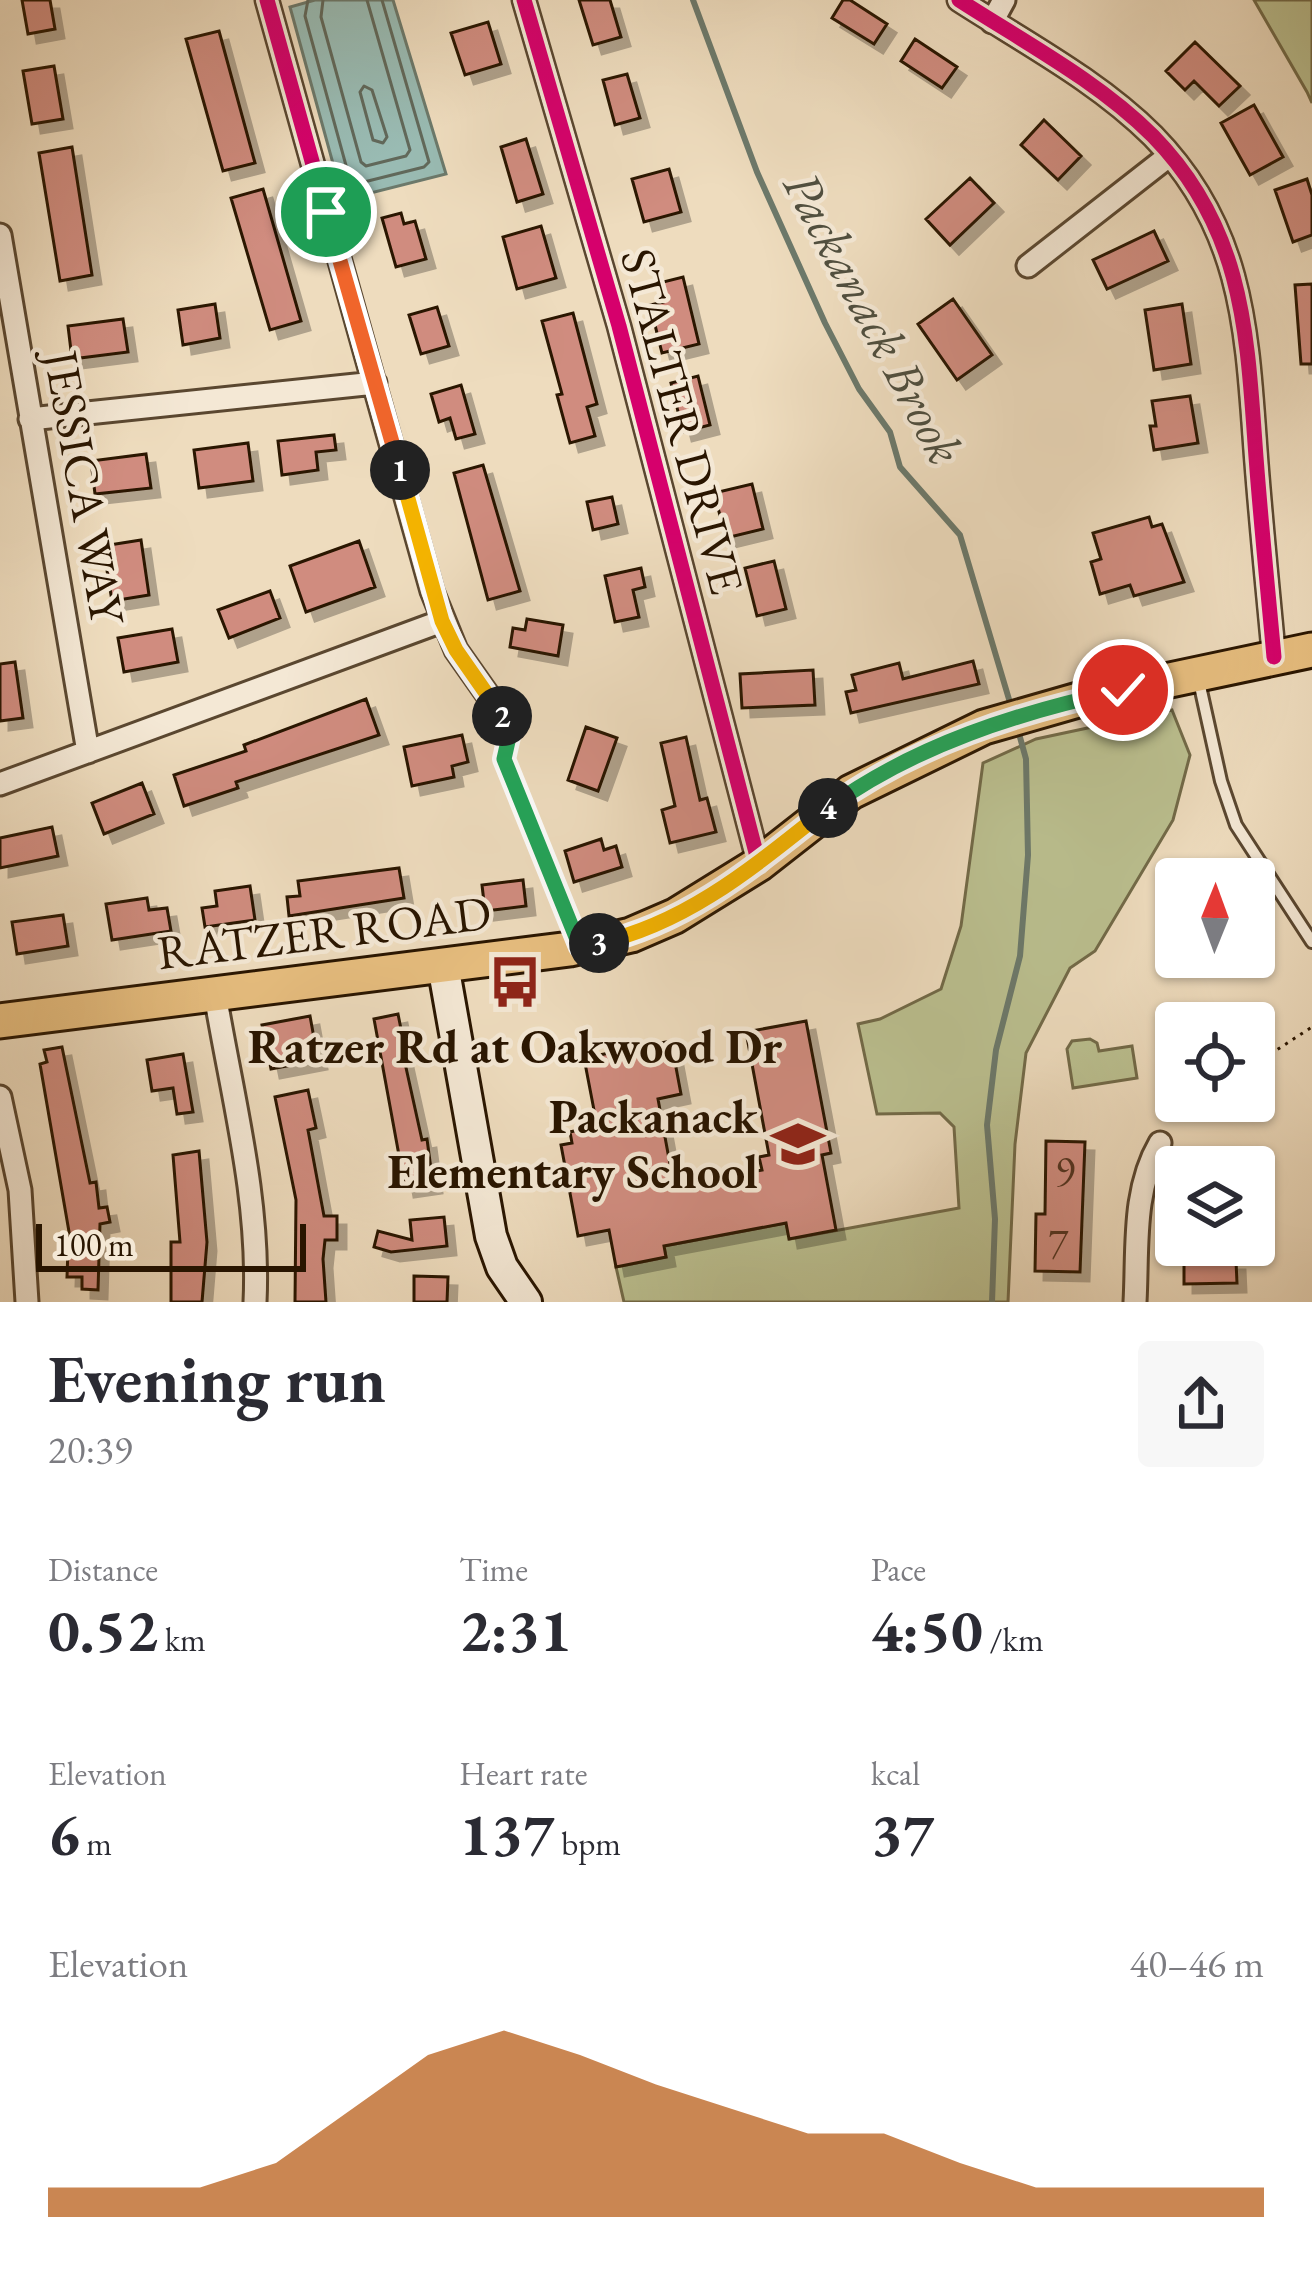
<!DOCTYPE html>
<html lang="en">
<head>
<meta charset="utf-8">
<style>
  :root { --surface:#fff; --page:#f7f7f7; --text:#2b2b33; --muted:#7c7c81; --accent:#b45309 }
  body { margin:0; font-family:"EB Garamond",serif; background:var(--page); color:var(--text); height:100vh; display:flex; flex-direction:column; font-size:45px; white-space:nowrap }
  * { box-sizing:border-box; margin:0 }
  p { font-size:39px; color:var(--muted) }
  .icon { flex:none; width:66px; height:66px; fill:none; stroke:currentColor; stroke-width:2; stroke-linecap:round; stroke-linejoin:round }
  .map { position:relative; height:1302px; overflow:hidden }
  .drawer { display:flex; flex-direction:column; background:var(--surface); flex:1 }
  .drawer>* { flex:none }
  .needle { width:78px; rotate:1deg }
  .buttons { position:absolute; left:1155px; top:858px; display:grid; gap:24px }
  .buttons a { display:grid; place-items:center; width:120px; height:120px; border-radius:12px; background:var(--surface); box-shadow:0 3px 9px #0004; font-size:60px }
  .scale { position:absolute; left:36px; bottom:30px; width:270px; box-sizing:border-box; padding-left:12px; border:6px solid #291500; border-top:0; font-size:33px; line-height:42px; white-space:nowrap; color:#291500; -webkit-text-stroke:9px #f4e8d5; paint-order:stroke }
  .pin { position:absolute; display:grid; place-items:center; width:102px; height:102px; color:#fff; margin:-51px; border:6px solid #fff; border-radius:50%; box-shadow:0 3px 12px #0007 }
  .km { position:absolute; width:60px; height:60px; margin:-30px; border-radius:50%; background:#222; color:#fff; font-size:33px; line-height:60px; text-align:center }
  .round { display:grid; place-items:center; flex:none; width:126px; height:126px; border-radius:12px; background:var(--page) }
  .head { display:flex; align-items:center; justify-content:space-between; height:204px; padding:0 48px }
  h1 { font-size:66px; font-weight:700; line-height:90px }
  .figures { display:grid; grid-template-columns:repeat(3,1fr); gap:18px; height:204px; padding:12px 48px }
  .figures div { display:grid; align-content:center }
  .figures b { font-size:60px; font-weight:700 }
  .figures small { font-size:33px; font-weight:400 }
  .figures p { font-size:33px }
  .chart { height:336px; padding:24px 48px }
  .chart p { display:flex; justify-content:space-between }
  .chart svg { width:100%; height:216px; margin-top:12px; fill:var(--accent); opacity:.7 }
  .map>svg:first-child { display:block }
  .green { fill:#bbc090; stroke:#726a48; stroke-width:3 }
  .water { fill:#99bbb3; stroke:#6c796b; stroke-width:3 }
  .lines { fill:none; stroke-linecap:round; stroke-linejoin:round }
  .shore { stroke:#61685a; stroke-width:3 }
  .stream { stroke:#6c796b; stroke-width:6 }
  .building { fill:#d08c7f; stroke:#291500; stroke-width:3; filter:url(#shadow) }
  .lane-casing { stroke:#5a4730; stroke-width:16 }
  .street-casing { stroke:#5a4730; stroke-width:27 }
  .secondary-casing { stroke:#291500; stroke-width:36 }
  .primary-casing { stroke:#291500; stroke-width:39 }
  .path { stroke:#291500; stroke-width:3; stroke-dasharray:3 6; stroke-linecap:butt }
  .lane { stroke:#f4e8d5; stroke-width:10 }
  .street { stroke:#f4e8d5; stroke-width:21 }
  .secondary { stroke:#f4e8d5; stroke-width:30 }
  .primary { stroke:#e7be7f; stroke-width:33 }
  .cycleway-casing { stroke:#f4e8d5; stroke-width:22 }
  .cycleway { stroke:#d6006c; stroke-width:15 }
  .split-1-casing { stroke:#fff; stroke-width:24 }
  .split-2-casing { stroke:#fff; stroke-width:24 }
  .split-3-casing { stroke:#fff; stroke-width:24 }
  .split-4-casing { stroke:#fff; stroke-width:24 }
  .split-5-casing { stroke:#fff; stroke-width:24 }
  .split-1 { stroke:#f0652b; stroke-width:15 }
  .split-2 { stroke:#f5b400; stroke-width:15 }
  .split-3 { stroke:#22a559; stroke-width:15 }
  .split-4 { stroke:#f5b400; stroke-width:15 }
  .split-5 { stroke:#22a559; stroke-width:15 }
  .labels { text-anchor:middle; stroke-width:9; stroke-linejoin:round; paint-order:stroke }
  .number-label { font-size:42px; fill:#533320 }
  .street-label { font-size:48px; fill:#291500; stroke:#f4e8d5 }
  .poi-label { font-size:48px; font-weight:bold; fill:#291500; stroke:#f4e8d5 }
  .water-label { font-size:51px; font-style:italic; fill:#504f3f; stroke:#f4e8d5 }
</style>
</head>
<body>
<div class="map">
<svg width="1312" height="1302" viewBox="0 0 1312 1302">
  <defs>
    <filter id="shadow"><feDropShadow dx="9" dy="9" stdDeviation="0" flood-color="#0004"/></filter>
  </defs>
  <rect width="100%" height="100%" fill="#eedcbe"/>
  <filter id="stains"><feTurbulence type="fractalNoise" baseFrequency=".00167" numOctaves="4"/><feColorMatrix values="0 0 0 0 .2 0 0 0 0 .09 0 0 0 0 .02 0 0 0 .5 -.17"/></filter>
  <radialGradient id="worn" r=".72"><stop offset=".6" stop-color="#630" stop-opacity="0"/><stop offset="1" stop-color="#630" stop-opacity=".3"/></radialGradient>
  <path class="green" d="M1254,0H1312V103L1307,92Z
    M1172,710L1190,755L1173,820L1095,951L1070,968L1026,1053L1015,1144L1008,1302H624L616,1267L666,1257L664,1246L786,1223L790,1239L959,1208L954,1127L940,1113L877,1114L858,1024L880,1019L941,989L961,926L983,763L1036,739Z
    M1090,1039L1097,1043L1099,1051L1132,1046L1137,1078L1073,1088L1067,1049L1072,1041Z"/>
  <path class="water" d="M315,0H393L446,174L343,200L290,7Z"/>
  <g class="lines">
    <path class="shore" d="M308,0L305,16L350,180L356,184L424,167L429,162L382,0
      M323,0L321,17L361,162L366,166L406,156L410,150L367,0
      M364,86L372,90L387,137L383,143L373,140L360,92Z"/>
    <path class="stream" d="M693,0L757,172L825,323L859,389L890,432L900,467L960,535L1011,706
      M992,1302L995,1219L987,1125L996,1050L1020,956L1028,855L1026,759L1018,730"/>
  </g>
  <path class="building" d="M22,0H50L55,29L28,34Z
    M579,0H610L621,37L593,45Z
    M843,0H850L887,24L874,44L832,18Z
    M488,22L501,64L465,75L451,33Z
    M219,31L255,163L223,171L186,39Z
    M915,39L957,67L942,88L901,61Z
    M1195,42L1240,86L1219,106L1194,81L1185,90L1166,71Z
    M54,66L63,119L32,124L23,71Z
    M627,74L640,118L615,125L603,80Z
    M1254,105L1283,157L1250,175L1221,123Z
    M1044,120L1081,156L1058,180L1021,145Z
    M526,139L543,194L517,202L501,147Z
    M72,147L92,275L60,281L39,153Z
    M669,169L681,212L644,222L632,179Z
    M970,178L994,203L950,245L926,219Z
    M1307,179L1312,195V235L1293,242L1275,190Z
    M263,189L301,321L270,330L231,198Z
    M401,213L404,224L415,221L426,259L396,267L382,218Z
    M541,226L556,278L517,289L503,237Z
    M1154,231L1168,261L1107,289L1093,260Z
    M683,277L699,344L662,353L650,305L663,302L659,283Z
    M1312,284V364H1301L1295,285Z
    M953,299L992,355L957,380L918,324Z
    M215,304L220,338L183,345L178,310Z
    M1182,304L1191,364L1154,370L1145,310Z
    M437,307L449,346L421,354L409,315Z
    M573,313L597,404L587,407L595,436L570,443L557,395L562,394L542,321Z
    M123,319L128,352L72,359L68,326Z
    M698,376L710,425L683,432L671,383Z
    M461,385L475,434L456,439L450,418L439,422L431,394Z
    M1190,396L1198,443L1154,450L1150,426H1156L1152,401Z
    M334,435L336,450L316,452L318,470L282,475L278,441Z
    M248,443L253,481L199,488L194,450Z
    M146,454L151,488L95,494L91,461Z
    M483,465L520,591L488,600L454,473Z
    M752,484L763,529L726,538L714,493Z
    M612,497L618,524L593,530L587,502Z
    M1149,517L1152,527L1162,524L1184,582L1134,596L1130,585L1100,594L1091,562L1101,559L1093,533Z
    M141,540L149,595L112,601L103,546Z
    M359,541L375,587L306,612L290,566Z
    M774,561L786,609L757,616L745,568Z
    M641,568L645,587L633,590L639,617L615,622L605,576Z
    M270,591L280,618L229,638L218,610Z
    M527,619L563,625L558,656L510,647L513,628L525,630Z
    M172,629L178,662L124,672L118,638Z
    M973,661L979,684L851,713L846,692L856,690L852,675L899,663L903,679Z
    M15,662L23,718L0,721V664Z
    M813,670L815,705L742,708L740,674Z
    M366,699L379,735L236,782L238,788L184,806L174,775L246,751L244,745Z
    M586,727L617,738L598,791L568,780Z
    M462,735L468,762L452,766L454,777L412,786L404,747Z
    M686,737L700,800L707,798L716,832L670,843L662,810L675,806L661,743Z
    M142,783L154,814L104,834L92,803Z
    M52,827L58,856L0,868V838Z
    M601,839L604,850L616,846L622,867L574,882L565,851Z
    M399,868L404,898L289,916L287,897L300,896L298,881Z
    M523,880L526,906L485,911L482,885Z
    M250,886L255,920L205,927L202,908L217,906L215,891Z
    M147,898L149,910L167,908L171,931L112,940L106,904Z
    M63,915L68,946L17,954L12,922Z
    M398,1014L406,1054H403L422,1140L427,1139L433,1184L405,1188L374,1019Z
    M310,1016L318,1060L271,1069L262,1025Z
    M806,1021L831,1153L822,1155L836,1230L789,1239L786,1223L664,1246L666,1257L616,1267L609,1230L578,1236L561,1145L572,1143L570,1132L583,1129L580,1113L594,1110L584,1058L671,1041L681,1094L658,1099L674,1186L762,1170L759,1157L769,1155L746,1032Z
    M62,1047L90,1183L96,1182L99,1208L107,1207L110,1222L100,1224L98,1290L82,1289V1277H67L68,1249H72L40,1064L47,1062L44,1050Z
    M183,1054L193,1112L177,1114L173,1088L152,1091L147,1060Z
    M308,1090L316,1128L308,1130L324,1216H337V1240H325L323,1259L326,1302H295L296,1200L275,1097Z
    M1046,1141L1085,1142L1080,1272L1035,1271L1036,1214H1045Z
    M199,1151L207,1242L202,1302H171V1242H180L173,1155Z
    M444,1217L447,1246L391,1252L374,1247L378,1231L412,1240L410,1220Z
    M1184,1245H1214V1261H1236L1237,1283L1184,1284Z
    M414,1276L448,1277L447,1302H414Z"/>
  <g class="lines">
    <g class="lane-casing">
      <path id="lane" d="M1198,677L1221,781L1236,825L1312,942"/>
    </g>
    <g class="street-casing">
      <path id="street" d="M267,0L432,591L456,650L511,728
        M524,0L619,326L759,864
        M959,0C1024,42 1098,81 1153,136C1245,230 1247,335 1256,457C1261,524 1268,591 1274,657
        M992,22L1004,0
        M0,235L88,752
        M1028,266L1170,155
        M30,419L375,383
        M0,784L442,621
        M215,994C232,1096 260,1199 255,1302
        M0,1097L20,1190L27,1302
        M1135,1302C1138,1248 1132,1191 1160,1143"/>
    </g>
    <g class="secondary-casing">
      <path id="secondary" d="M443,965L491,1236L502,1267L526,1302"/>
    </g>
    <g class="primary-casing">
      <path id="primary" d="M0,1021L570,949L631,935L675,916L759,864L851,792L984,727L1085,698L1312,650"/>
    </g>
    <path class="path" d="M506,747L504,759L570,923
      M1255,1064L1312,1027"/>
    <use href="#lane" class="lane"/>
    <use href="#street" class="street"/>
    <use href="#secondary" class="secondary"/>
    <use href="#primary" class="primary"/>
    <g class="cycleway-casing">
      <path id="cycleway" d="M267,0L432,591L456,650L511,728
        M524,0L619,326L759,864
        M959,0C1024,42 1098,81 1153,136C1245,230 1247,335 1256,457C1261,524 1268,591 1274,657"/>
    </g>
    <use href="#cycleway" class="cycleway"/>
  </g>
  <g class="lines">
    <g class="split-1-casing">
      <path id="split-1" d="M326,212L400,470"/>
    </g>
    <g class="split-2-casing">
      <path id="split-2" d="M400,470L442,621L456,650L502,716"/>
    </g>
    <g class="split-3-casing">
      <path id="split-3" d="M502,716L511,728L504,759L580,947L599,943"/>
    </g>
    <g class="split-4-casing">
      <path id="split-4" d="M599,943C689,923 757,864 828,808"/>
    </g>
    <g class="split-5-casing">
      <path id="split-5" d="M828,808C915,745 1019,712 1123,690"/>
    </g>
    <use href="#split-1" class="split-1"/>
    <use href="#split-2" class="split-2"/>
    <use href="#split-3" class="split-3"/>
    <use href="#split-4" class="split-4"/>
    <use href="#split-5" class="split-5"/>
  </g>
  <defs>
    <g id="bus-bare" transform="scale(4.14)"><path d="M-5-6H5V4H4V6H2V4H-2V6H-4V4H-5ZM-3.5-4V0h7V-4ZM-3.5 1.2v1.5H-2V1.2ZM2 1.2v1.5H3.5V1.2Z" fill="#8f2418" stroke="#f4e8d5" stroke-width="2.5" paint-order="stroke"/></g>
    <g id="school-bare" transform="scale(4.14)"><path d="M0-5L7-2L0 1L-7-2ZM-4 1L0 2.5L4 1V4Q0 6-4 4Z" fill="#8f2418" stroke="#f4e8d5" stroke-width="2.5" paint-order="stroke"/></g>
  </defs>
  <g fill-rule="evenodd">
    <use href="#bus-bare" x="515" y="982"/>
    <use href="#school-bare" x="798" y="1144"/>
  </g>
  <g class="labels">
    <g class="number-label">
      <text x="1065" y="1186">9</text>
      <text x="1058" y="1258">7</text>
    </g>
    <g class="street-label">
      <text transform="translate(683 421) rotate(75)" y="17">STALTER DRIVE</text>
      <text transform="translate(85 487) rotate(80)" y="17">JESSICA WAY</text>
      <text transform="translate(324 932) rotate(-7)" y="17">RATZER ROAD</text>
    </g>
    <g class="poi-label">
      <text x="515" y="1063">Ratzer Rd at Oakwood Dr</text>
      <text x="758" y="1133" text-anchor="end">Packanack<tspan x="758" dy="55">Elementary School</tspan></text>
    </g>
    <g class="water-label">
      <text transform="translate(874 317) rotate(62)" y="18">Packanack Brook</text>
    </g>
  </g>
  <rect width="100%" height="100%" filter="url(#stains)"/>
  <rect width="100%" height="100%" fill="url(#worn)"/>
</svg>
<div class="buttons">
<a><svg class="needle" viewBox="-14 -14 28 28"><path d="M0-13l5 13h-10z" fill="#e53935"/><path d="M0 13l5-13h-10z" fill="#7c7c81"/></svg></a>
<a><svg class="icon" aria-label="locate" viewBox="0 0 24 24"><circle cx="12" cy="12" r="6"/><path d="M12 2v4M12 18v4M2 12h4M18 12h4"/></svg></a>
<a><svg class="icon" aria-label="layers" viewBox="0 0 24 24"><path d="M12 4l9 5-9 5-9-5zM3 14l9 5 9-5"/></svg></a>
</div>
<div class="scale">100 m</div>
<div class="pin" style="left:326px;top:212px;background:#1e9e55"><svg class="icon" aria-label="arrive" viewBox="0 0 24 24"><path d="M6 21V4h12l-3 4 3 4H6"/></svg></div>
<div class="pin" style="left:1123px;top:690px;background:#d93025"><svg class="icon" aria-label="check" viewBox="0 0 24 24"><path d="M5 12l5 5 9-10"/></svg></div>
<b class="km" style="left:400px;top:470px">1</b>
<b class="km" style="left:502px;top:716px">2</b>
<b class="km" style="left:599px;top:943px">3</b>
<b class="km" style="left:828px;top:808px">4</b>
</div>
<section class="drawer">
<div class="head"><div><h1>Evening run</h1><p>20:39</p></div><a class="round"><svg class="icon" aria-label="share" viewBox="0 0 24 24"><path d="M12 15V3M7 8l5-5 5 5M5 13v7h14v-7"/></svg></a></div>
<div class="figures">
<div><p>Distance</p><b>0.52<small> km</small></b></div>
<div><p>Time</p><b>2:31</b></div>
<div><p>Pace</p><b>4:50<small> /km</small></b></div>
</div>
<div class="figures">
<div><p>Elevation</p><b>6<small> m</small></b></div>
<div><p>Heart rate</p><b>137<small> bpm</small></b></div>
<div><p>kcal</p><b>37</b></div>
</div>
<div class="chart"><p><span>Elevation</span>40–46 m</p>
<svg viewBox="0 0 160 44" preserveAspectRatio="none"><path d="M0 44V38L10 38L20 38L30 33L40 22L50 11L60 6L70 11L80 17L90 22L100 27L110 27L120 33L130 38L140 38L150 38L160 38V44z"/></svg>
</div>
</section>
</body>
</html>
